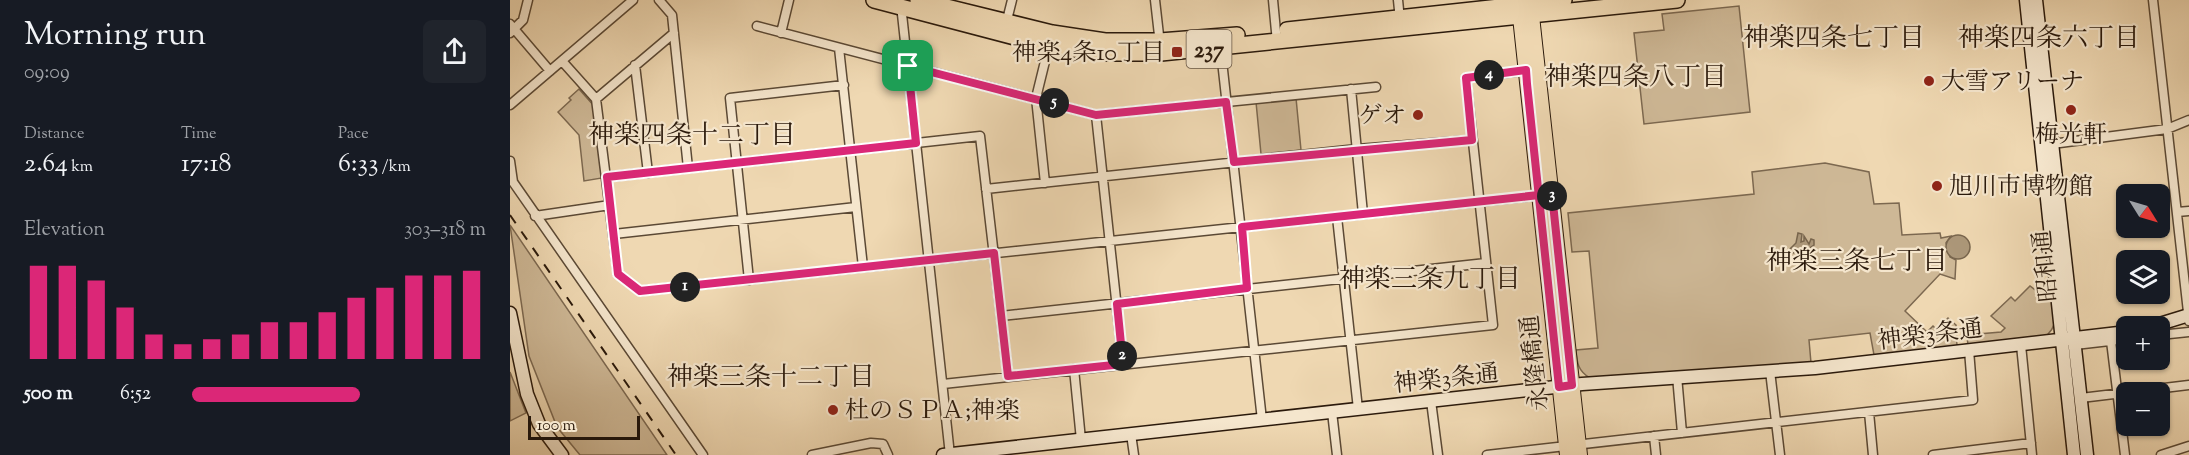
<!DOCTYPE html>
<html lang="en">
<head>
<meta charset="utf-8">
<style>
  :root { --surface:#171b24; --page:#20242c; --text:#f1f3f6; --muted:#9ea1a6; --accent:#db2777 }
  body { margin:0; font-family:"Sorts Mill Goudy","Noto Serif JP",serif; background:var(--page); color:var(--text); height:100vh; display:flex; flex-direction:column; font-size:22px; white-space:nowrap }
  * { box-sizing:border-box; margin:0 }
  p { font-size:20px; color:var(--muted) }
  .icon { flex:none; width:33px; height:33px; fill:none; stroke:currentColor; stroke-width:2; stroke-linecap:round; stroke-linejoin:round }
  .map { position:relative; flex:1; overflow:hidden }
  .details { display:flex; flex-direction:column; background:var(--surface); width:510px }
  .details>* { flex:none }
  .needle { width:39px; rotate:127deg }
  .controls { position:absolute; left:1606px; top:184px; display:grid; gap:12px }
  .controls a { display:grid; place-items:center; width:54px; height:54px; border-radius:9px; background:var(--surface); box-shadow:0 2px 4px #0004; font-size:30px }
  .scale { position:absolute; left:18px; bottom:15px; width:112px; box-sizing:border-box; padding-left:6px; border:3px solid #2a190b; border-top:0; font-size:16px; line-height:21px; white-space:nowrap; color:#2a190b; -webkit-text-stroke:4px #f5e6cd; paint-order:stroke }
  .pin { position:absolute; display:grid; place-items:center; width:51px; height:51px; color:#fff; margin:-26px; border-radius:12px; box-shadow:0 3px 9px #0006 }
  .km { position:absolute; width:30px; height:30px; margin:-15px; border-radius:50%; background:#222; color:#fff; font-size:16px; line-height:30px; text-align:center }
  .round { display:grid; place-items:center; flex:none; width:63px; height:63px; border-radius:9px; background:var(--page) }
  .summary { display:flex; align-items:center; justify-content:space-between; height:102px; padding:0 24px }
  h1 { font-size:33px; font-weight:600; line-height:45px }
  .metrics { display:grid; grid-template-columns:repeat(3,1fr); gap:9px; height:102px; padding:6px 24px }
  .metrics div { display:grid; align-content:center }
  .metrics b { font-size:26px; font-weight:600 }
  .metrics small { font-size:16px; font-weight:400 }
  .metrics p { font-size:16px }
  .chart { height:168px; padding:12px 24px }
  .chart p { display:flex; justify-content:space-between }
  .chart svg { width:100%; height:108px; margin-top:6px; stroke:var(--accent); stroke-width:6 }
  ul { padding:0 24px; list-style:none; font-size:20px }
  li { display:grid; grid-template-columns:96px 72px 1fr; align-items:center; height:45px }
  li i { height:15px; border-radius:8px; background:var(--accent) }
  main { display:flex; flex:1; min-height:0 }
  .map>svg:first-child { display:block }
  .green { fill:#ceb896; stroke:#7c6850; stroke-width:1.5 }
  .water { fill:#ac9779; stroke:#78654d; stroke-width:1.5 }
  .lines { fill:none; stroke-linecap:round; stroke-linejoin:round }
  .street-casing { stroke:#5b4935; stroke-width:11 }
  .secondary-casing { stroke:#2a190b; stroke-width:15 }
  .primary-casing { stroke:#2a190b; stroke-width:16 }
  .highway-casing { stroke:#2a190b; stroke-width:18 }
  .street { stroke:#f5e6cd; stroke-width:8 }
  .secondary { stroke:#f5e6cd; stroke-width:12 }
  .primary { stroke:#efd8b2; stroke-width:14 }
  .highway { stroke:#efd8b2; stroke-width:15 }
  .rail { stroke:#2a190b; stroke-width:2; stroke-dasharray:10 10; stroke-linecap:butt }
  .route-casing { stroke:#fff; stroke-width:12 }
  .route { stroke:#db2777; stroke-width:8 }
  .poi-dot { fill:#8f2418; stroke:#f5e6cd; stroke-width:2 }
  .labels { text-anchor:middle; stroke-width:4.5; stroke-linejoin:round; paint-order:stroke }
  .shield { fill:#f5e6cd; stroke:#675645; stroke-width:1.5 }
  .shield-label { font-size:22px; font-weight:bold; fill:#2a190b }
  .poi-label { font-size:24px; fill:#2a190b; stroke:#f5e6cd; text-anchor:start }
  .street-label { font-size:24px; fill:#2a190b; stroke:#f5e6cd }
  .neighbourhood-label { font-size:26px; fill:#2a190b; stroke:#f5e6cd }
</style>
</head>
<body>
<main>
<section class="details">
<div class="summary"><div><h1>Morning run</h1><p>09:09</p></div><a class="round"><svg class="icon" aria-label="share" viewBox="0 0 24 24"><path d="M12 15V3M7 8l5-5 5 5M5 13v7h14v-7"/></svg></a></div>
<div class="metrics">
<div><p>Distance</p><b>2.64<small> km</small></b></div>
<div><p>Time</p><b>17:18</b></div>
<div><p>Pace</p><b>6:33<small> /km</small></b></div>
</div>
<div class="chart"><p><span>Elevation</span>303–318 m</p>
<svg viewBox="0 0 160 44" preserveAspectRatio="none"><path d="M5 44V6M15 44V6M25 44V12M35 44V23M45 44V34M55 44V38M65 44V36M75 44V34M85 44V29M95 44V29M105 44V25M115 44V19M125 44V15M135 44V10M145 44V10M155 44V8"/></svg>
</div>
<ul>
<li><b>500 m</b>6:52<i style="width:57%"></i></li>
</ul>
</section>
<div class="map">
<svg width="1679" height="455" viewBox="0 0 1679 455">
  <rect width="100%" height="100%" fill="#efd8b2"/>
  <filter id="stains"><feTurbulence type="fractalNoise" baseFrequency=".00333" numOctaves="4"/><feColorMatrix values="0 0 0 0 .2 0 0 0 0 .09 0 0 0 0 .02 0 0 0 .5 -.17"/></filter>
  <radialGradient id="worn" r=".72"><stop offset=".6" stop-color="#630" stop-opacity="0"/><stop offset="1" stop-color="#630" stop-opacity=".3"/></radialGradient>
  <path class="green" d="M1229,6L1240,112L1134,124L1124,33L1154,30L1152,14Z
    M69,89L85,107L92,178L74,181L69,135L48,112L61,100L59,98Z
    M786,98L791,150L751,154L746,102Z
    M1315,163L1359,172L1364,204L1389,203L1392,235L1430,233L1431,238L1441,236L1436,243L1440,257L1446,260L1445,279L1430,274L1395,311L1417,332L1423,326L1427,330L1438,318L1446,325L1447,346L1364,355L1360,333L1299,340L1301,363L1080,378C1068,371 1067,363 1066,350L1088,348L1079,251L1062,252L1058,213L1244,194L1242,172Z
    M0,225L157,455H70L47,427L19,356Z
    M1541,280C1543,301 1554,325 1533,338L1458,346L1457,335L1491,332L1495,328L1481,316L1501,297L1505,301L1520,286L1528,292Z
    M0,372L16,413L0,421Z"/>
  <path class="water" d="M1288,233L1292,234L1291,242L1294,241V236L1299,244L1301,239L1304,240V245L1298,249L1303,253L1301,257L1296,249H1292V255L1288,253L1289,250L1283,253L1279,250L1286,243Z
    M1436 247a12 12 0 1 1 24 0a12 12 0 1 1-24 0Z"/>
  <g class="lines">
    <g class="street-casing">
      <path id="street" d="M149,0L162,15L178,168
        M645,0L650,44
        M763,0L767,42
        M888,0L890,20
        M1643,0L1679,321
        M391,5L440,455
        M0,24L40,71
        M496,24L502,0
        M247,26L586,115L866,87
        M0,33L13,20L18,0
        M271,33L279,0
        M710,43L752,420
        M329,48L353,267
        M52,61L86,99L108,274L130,291L1033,195
        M125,65L138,173
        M841,89L853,214
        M86,99L164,33
        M0,105L123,0
        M586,115L613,364
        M1542,144L1657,129L1679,120
        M0,161L3,182L193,455
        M97,177L470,136L498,376
        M535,183L526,98L539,45
        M476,189L847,149L962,140
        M1667,212L1679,211
        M25,216L100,205
        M827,217L848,409
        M104,234L346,207
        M239,280L220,98L334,85
        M491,316L976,263
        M1650,335L1679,332
        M1601,341L1615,455
        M1511,345L1522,455
        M1565,345L1617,339
        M564,369L571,440
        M1260,371L1270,455
        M1167,376L1172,433
        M433,384L983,325L956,78L1019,70
        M1571,398L1679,385
        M921,401L928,455
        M822,412L827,455
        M1359,412L1363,455
        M621,434L624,455
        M1144,436L1146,455
        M302,455L361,443L373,444L378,455
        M977,455L1463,400L1459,350
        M1423,455L1521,443
        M1651,455L1679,446"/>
    </g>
    <g class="secondary-casing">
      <path id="secondary" d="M1516,0L1564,455
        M1526,0L1577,455
        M0,313L17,394L29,424L52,455
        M1640,327L1679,315
        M433,455L1072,384L1305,368L1617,332"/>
    </g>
    <g class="primary-casing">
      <path id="primary" d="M1015,6L1022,16L1070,455
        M1013,7L1010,17L1057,455"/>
    </g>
    <g class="highway-casing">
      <path id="highway" d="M364,0L539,46L598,53H651L1167,0
        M408,0L542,33L595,41H650L727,35
        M777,30L1054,0"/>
    </g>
    <use href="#street" class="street"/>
    <use href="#secondary" class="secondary"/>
    <use href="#primary" class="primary"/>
    <use href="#highway" class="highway"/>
    <path class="rail" d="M0,215L166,455"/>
  </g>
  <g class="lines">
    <g class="route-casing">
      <path id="route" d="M398,66L406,143L97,177L108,274L130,291L484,253L498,376L613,364L607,304L737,288L732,227L853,214L1029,195L1042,194L1062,385L1049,387C1039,286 1028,185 1017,84L1016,70L956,78L962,140L724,162L716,102L586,115L398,66"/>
    </g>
    <use href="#route" class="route"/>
  </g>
  <g class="poi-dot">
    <rect x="661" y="46" width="12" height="12" rx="3"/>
    <circle cx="1419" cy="81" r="6"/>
    <circle cx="1561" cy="110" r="6"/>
    <circle cx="908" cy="115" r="6"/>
    <circle cx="1427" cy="186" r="6"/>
    <circle cx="323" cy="410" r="6"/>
  </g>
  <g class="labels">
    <rect class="shield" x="676.5" y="30" width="45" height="38" rx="4.5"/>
    <g class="shield-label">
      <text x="699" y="57">237</text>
    </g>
    <g class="poi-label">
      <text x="655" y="60" text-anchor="end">神楽4条10丁目</text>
      <text x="1431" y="89">大雪アリーナ</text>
      <text x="896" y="123" text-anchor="end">ゲオ</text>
      <text x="1561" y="142" text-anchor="middle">梅光軒</text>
      <text x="1439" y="194">旭川市博物館</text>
      <text x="335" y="418">杜のＳＰＡ;神楽</text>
    </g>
    <g class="street-label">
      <text transform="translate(1535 266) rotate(-96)" y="8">昭和通</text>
      <text transform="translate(1420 334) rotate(-7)" y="8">神楽3条通</text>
      <text transform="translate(1024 363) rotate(-96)" y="8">永隆橋通</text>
      <text transform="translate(936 378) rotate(-6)" y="8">神楽3条通</text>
    </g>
    <g class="neighbourhood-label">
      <text x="1324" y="46">神楽四条七丁目</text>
      <text x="1539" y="46">神楽四条六丁目</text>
      <text x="1126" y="85">神楽四条八丁目</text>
      <text x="182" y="143">神楽四条十二丁目</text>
      <text x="1347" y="269">神楽三条七丁目</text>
      <text x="920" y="287">神楽三条九丁目</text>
      <text x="261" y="385">神楽三条十二丁目</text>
    </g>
  </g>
  <rect width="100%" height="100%" filter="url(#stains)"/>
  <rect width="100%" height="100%" fill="url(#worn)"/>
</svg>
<div class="controls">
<a><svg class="needle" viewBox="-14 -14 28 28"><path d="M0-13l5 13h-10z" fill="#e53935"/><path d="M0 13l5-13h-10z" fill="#9ea1a6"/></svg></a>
<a><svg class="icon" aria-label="layers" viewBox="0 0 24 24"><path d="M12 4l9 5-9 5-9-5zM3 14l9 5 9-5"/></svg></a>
<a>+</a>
<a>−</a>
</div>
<div class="scale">100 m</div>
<div class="pin" style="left:398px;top:66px;background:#1e9e55"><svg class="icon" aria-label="arrive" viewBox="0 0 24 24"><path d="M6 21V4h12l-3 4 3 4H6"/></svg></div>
<b class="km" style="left:175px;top:287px">1</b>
<b class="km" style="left:612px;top:356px">2</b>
<b class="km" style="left:1042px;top:196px">3</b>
<b class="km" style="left:979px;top:75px">4</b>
<b class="km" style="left:544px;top:103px">5</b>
</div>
</main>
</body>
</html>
